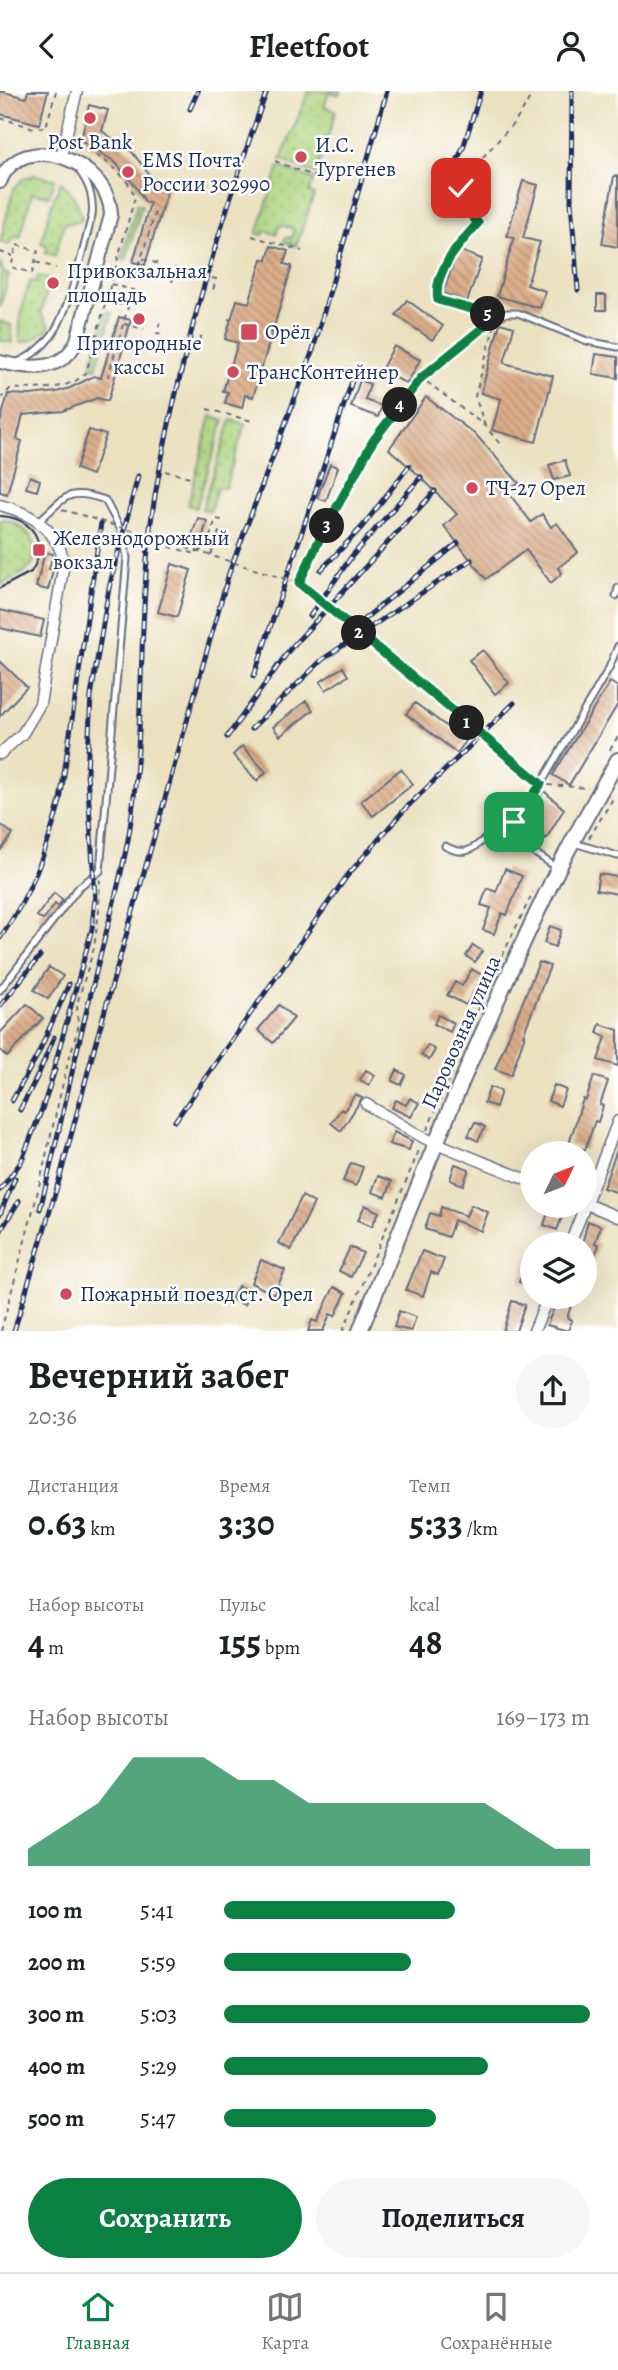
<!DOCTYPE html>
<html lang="ru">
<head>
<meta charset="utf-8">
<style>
  :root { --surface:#fff; --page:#f6f6f6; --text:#202124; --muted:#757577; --line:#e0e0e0; --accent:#0b8043 }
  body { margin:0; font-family:Alegreya,serif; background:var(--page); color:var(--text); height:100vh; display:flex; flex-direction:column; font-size:26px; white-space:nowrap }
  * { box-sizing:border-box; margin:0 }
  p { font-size:23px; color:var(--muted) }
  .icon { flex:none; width:38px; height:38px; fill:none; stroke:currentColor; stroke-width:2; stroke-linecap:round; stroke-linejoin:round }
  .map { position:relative; height:1240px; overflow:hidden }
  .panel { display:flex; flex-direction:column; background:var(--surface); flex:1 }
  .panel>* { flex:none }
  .needle { width:46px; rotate:47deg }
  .tools { position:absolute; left:520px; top:1050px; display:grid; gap:14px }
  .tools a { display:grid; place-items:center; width:77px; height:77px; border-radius:50%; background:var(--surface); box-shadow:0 7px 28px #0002; font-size:35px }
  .pin { position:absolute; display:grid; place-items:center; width:60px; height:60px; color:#fff; margin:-30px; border-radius:14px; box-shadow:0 4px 10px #0006 }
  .km { position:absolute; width:35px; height:35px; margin:-18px; border-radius:50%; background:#222; color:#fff; font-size:19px; line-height:35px; text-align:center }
  .round { display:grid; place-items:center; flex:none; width:74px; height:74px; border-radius:37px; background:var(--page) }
  .headline { display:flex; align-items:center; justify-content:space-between; height:119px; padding:0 28px }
  h1 { font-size:38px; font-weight:600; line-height:52px }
  .stats { display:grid; grid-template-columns:repeat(3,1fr); gap:10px; height:119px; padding:7px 28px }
  .stats div { display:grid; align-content:center }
  .stats b { font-size:35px; font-weight:600 }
  .stats small { font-size:19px; font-weight:400 }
  .stats p { font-size:19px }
  .chart { height:196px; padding:14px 28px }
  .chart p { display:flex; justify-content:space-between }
  .chart svg { width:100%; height:126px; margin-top:7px; fill:var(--accent); opacity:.7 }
  .cta { display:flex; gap:14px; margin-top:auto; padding:14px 28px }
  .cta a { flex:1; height:80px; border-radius:42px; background:var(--accent); color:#fff; font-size:28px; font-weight:600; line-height:80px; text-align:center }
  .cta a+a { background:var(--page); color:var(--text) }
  ul { padding:0 28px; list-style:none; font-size:23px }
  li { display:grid; grid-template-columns:112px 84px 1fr; align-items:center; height:52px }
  li i { height:18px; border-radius:9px; background:var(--accent) }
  header { display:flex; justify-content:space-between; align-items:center; height:91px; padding:0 28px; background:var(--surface); font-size:32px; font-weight:600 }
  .dock { display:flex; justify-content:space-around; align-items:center; height:98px; border-top:2px solid var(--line); background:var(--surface); font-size:19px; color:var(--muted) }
  .dock a { display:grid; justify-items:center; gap:4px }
  .dock .current { color:var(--accent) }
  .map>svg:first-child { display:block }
  .grass { fill:url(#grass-dots); stroke:#64826e; stroke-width:2 }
  .building { fill:url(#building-back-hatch) }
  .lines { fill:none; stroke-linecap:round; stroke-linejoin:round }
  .service-casing { stroke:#646d80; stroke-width:9 }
  .minor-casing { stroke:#646d80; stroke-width:13 }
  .tertiary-casing { stroke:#646d80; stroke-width:16 }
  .secondary-casing { stroke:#646d80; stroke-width:18 }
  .path { stroke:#646d80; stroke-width:2; stroke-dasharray:5 5; stroke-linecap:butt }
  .service { stroke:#fff; stroke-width:5 }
  .minor { stroke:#fff; stroke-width:10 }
  .tertiary { stroke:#fff; stroke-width:12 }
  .secondary { stroke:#fff; stroke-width:14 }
  .tram { stroke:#1b2f5e; stroke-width:2 }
  .rail-casing { stroke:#1b2f5e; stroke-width:5 }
  .rail { stroke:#fff; stroke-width:2.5; stroke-dasharray:8; stroke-linecap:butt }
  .path-bridge { stroke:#646d80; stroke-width:2; stroke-dasharray:5 5; stroke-linecap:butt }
  .route-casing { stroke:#fff; stroke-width:14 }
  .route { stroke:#0b8043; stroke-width:9 }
  .poi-dot { fill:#d1495b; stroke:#fff; stroke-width:2.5 }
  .labels { text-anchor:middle; stroke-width:5; stroke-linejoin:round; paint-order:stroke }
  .poi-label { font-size:21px; fill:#1b2f5e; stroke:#fff; text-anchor:start }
  .street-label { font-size:21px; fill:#1b2f5e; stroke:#fff }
</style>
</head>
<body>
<header><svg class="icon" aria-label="back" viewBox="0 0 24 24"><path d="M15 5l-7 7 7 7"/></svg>Fleetfoot<svg class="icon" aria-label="person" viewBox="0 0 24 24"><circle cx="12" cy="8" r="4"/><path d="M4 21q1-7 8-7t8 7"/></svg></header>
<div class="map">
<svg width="618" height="1240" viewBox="0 0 618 1240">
  <defs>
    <pattern id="grass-dots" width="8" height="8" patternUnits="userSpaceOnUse" patternTransform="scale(1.75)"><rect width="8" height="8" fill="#add47e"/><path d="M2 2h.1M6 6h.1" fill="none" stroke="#94b66f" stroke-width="1.8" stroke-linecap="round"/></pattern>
    <pattern id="building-back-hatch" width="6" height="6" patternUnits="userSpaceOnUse" patternTransform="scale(1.75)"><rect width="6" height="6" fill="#dcad88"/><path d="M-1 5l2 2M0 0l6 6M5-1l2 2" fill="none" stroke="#b28d72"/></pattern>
  </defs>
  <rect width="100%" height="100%" fill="#fff"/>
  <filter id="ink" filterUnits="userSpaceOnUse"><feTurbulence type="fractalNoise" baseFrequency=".0143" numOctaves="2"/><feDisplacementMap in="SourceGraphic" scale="14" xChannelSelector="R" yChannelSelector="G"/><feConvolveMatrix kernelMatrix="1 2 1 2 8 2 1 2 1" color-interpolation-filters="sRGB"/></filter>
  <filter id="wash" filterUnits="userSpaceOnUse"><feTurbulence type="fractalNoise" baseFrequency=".00686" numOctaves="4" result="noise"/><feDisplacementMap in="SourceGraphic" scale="28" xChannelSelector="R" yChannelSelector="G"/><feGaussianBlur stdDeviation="1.57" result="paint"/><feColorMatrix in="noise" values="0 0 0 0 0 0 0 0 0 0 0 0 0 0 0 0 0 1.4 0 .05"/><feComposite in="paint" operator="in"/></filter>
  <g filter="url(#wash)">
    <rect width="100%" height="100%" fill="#ebe1bf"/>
    <path class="grass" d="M309,0H341L339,4L329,1L324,15L336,20L316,83L281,68Z
      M279,76L314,88L309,102L314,104L296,155L284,151L286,146L292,147L294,138L280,134L276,143L265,140L263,144L257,142Z
      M34,84L55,88L49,105L32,102L20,147L14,146L8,154L0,151L14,97L23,88Z
      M61,91C73,102 80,114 82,129L64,133L55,165L46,162L47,154L41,152L52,112Z
      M137,113L142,114L126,169L121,168Z
      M0,171L4,182L9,184L0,217Z
      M38,185L50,188L41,222L50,236L34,248L20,252C18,230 23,211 30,190L36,191Z
      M107,220L112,222L96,277L91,276Z
      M0,230L11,234L12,252L0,249Z
      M211,325L224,329L196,417L188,414Z
      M231,329L245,333L225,397L217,396L210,421L202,418Z
      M5,429C26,433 47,457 29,477C22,485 9,489 0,494V430Z"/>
    <g id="blocks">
      <path class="building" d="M0,0L26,7L28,0H48L39,33L0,23Z
        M89,14L108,19L102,40L132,61L158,95L168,97L145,174L133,171L150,112L145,111L137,97L116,72L81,49Z
        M614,85H618V156L602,153Z
        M523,90L538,94L523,147L540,151L527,194L545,200L540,217L497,205L514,147L507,145Z
        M271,155L288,160L284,173L292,175L253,306L245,304L242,317L225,312L228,301L223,300L238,252L225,248L237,209L249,212L262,168L267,169Z
        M458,159L482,168L467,211L443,202Z
        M597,204H606V219H597Z
        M407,209L443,235L432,249L396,224Z
        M119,226L131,229L108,310L97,307L63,320L23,324L17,348L22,350L7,403L0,401V332L8,303L30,304L57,301L70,297L94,285L101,287Z
        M500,232L514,236L504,272L553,285L536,351L492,339L501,308L481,302Z
        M394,255L420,269L407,293L381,279Z
        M596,263L618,266V287L593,283Z
        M360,289L370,293L365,309L382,315L378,326L351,316Z
        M426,306L477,345L519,392L508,401L531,431L542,423L551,436L557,432L578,461L558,477L562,482L551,492L526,459L486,488L444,435L457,423L421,386L389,358Z
        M89,339L106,344L92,384L76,378Z
        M565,369L570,385L554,389L549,374Z
        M330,373L338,376L326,410L317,407Z
        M30,385L40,389L37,400L26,397Z
        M198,427L207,430L202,448L192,444Z
        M45,461L53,463L49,478L53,479L48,499L36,496Z
        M172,473L191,479L177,526L158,521Z
        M0,519L44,529L40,546L0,537Z
        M483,559L509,592L495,603L469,569Z
        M0,570L27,596L0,625Z
        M343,576L348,585L326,599L320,591Z
        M610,591L618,596V613L569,694L553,684Z
        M306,610L313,619L280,645L273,636Z
        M415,612L466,650L457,662L406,623Z
        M242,655L266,681L257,690L233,664Z
        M401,678L413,693L373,725L361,710Z
        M544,700L564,718L546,748L523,727Z
        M0,733L13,743L0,760Z
        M505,778L522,785L507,824L502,822L494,843L483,839L491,817L481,814L487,797L496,801Z
        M599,783L618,786V803L596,799Z
        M54,802L63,809L58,815L55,813L43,829L37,825Z
        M550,835L561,839L555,856L544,852Z
        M473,854L482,860L475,871L466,865Z
        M539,871L550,875L523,944H525L511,984L495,978Z
        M49,876L63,885L48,908L34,899Z
        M472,878L483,885L466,914L447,904L455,891L462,895Z
        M27,913L43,927L7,966L0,959V942Z
        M279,914L294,927L273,952L258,939Z
        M438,924L454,932L450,941L434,933Z
        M600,933L618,939V975L598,969L606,946L597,942Z
        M428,954L435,959L429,969L421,964Z
        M366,979L375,984L369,994L360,989Z
        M397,979L406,984L401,994L392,990Z
        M594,985L608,990L600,1014L603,1015L598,1031L595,1030L585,1059L569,1053L583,1008L586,1009Z
        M554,994L566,999L560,1015L548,1010Z
        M490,996L501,1000L496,1016L484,1012Z
        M355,1003L362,1007L341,1040L331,1032L341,1018L344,1020Z
        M410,1007L419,1012L411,1026L392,1017L396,1009L406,1014Z
        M475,1031L485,1036L478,1050L468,1045Z
        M394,1041L412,1050L409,1059L389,1053Z
        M617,1059L618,1096L616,1101L603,1097Z
        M351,1072L363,1076L356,1095L343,1090Z
        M455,1073L469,1078L463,1094L450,1089Z
        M378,1085L392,1090L386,1106L372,1101Z
        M302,1105L314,1112L291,1159L279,1152Z
        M365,1114L379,1121L372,1135L358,1129Z
        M471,1114L488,1121L481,1140L454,1129L448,1146L425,1138L430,1122L439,1125L441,1116L466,1125Z
        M549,1119L563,1123L557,1139L544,1134Z
        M588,1130L601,1135L595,1152L599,1154L586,1187L584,1153H582Z
        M350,1156L363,1162L351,1186L339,1180Z
        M531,1157H532V1196L519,1191Z
        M422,1160L444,1168L438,1184L431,1181L423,1205L406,1199Z
        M261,1169L285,1179L274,1203L251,1192Z
        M238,1195L250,1201L244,1214L231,1208Z
        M334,1196L346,1202L335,1225L330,1223L323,1240H308L312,1229L317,1231Z
        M558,1206H574L567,1227L572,1229L568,1240L547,1234Z
        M512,1210L525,1214L516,1240H503Z
        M399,1220L416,1226L411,1240L394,1236Z"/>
    </g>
  </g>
  <g filter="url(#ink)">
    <use href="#blocks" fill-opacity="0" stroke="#646d80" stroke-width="2"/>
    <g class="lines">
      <g class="service-casing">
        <path id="service" d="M18,271C32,265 43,256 52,244C70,219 83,157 92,125C94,108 90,95 80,81
          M421,287L488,231L507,222H518L587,250L618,256
          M616,505L618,497
          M574,752L618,765
          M445,755C482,775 477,731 512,747
          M556,776L512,747L514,731L541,693L609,577L618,555
          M0,899L79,796L100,780L127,467L123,443L105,409C67,396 66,406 39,430"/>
      </g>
      <g class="minor-casing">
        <path id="minor" d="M61,66L77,0
          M0,414C31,422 58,438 64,472L40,613L23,642L0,663
          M366,1013L424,1047L532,1091
          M584,1112L618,1126
          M570,1153L618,1030
          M534,1240L548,1206"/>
      </g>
      <g class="tertiary-casing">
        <path id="tertiary" d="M0,91C21,36 110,70 111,124L77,249C63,282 29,278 0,271"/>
      </g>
      <g class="secondary-casing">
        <path id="secondary" d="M360,1240C423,1083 485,927 559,776C578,739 598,704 618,669"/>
      </g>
      <path class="path" d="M0,27L34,37L46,36L56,0
        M275,70L323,89
        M252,145L302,160
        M17,154L38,160L32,182L11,176Z
        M0,161L13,165
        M143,168L162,174
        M36,171L56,177
        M116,176L137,182L156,118
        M212,187L216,188L212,203
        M172,191L175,177L180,178
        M111,193L136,200
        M107,210L128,216L108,286
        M488,223L438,209C432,182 461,151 478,132C470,123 458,112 461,99C464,82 504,45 516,29C523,21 528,10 533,0
        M228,228L231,229
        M124,233L144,238
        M273,241L305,250
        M161,243L157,242L161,227
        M194,254L198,255L203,240
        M427,291L485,335L500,353
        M0,308L10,298C35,297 67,301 86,282L135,106C125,80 102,67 79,54L78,47
        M207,318L252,330
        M485,335L475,305L494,236
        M165,380L190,386
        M62,419L81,424
        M131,445L196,463L207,454L216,428L222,429
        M211,464L220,438
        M299,492L320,447L373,350L416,294
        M610,659L618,645
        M524,680L534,688
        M548,694L588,697
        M589,747L614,706L612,705
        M427,1039L494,882L533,801
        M1,1240L36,1108L66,979L78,937L77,913L94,857L99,820L100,788
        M343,1240L420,1057"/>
      <use href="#service" class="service"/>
      <use href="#minor" class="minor"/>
      <use href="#tertiary" class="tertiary"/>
      <use href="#secondary" class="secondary"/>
      <path class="tram" d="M0,425C32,426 50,452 31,481L0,497"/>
      <g class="rail-casing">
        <path id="rail" d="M572,0L571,111L578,199
          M190,18L198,0
          M442,105L464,54L481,0
          M321,479L362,436L409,375
          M310,525L352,465L421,386
          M363,529L458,452
          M254,585L352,290
          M251,638L323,568L471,469
          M227,646L290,558L435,400
          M0,847C30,805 47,759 60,710L101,432
          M0,915L40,865
          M51,988L92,838L95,806L87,681L91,605L109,497L138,385
          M12,1010L38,963L69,893
          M20,1019L39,982L54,946
          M175,1030L347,785L405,718L514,612
          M0,1099L21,1071L42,1018L55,979
          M40,1118C59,1043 74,968 93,894C105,843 120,794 129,743C145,643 138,539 150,438C160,364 178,291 197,219C218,145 240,72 267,0
          M0,1123L15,1087
          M0,1141L19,1110
          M14,1240L60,1086L95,954L229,482L313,259L387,0"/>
      </g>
      <use href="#rail" class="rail"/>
      <path class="path-bridge" d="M81,424L299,492L524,680"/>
    </g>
  </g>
  <g class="lines" filter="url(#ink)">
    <g class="route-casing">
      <path id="route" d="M461,97C461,112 468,121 478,132C461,151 432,182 438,209L497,225L421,287L373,350L320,447L299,492L541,693L514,731"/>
    </g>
    <use href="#route" class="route"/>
  </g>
  <g class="poi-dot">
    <circle cx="90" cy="27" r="7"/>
    <circle cx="301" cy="66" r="7"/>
    <circle cx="128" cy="81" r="7"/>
    <circle cx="53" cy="192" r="7"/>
    <circle cx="139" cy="228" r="7"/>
    <rect x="240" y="232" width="18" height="18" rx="3.5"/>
    <circle cx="233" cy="281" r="7"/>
    <circle cx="472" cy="397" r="7"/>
    <rect x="32" y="452" width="14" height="14" rx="3.5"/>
    <circle cx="66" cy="1203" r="7"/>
  </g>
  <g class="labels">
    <g class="poi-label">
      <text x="90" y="58" text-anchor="middle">Post Bank</text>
      <text x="315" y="61">И.С.<tspan x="315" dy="24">Тургенев</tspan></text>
      <text x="142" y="76">EMS Почта<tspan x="142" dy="24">России 302990</tspan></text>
      <text x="67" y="187">Привокзальная<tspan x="67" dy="24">площадь</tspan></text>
      <text x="265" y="248">Орёл</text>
      <text x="139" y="259" text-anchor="middle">Пригородные<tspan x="139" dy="24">кассы</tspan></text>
      <text x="247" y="288">ТрансКонтейнер</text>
      <text x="486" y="404">ТЧ-27 Орел</text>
      <text x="53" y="454">Железнодорожный<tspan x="53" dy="24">вокзал</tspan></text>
      <text x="80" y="1210">Пожарный поезд ст. Орел</text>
    </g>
    <g class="street-label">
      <text transform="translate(461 941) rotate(-66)" y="7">Паровозная улица</text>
    </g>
  </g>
</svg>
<div class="tools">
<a><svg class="needle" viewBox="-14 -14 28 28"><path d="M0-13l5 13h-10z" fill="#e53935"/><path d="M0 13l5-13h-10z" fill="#757577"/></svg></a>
<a><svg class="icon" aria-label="layers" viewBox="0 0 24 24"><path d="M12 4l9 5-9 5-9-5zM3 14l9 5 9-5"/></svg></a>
</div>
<div class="pin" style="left:514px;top:731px;background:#1e9e55"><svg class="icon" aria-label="arrive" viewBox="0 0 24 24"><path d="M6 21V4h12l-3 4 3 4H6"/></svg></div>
<div class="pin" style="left:461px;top:97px;background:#d93025"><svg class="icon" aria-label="check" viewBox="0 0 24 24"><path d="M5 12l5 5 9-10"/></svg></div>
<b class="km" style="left:467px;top:632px">1</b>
<b class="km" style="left:359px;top:542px">2</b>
<b class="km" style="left:327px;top:435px">3</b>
<b class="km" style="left:400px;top:314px">4</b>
<b class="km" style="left:488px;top:223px">5</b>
</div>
<section class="panel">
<div class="headline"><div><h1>Вечерний забег</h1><p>20:36</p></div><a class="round"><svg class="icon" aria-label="share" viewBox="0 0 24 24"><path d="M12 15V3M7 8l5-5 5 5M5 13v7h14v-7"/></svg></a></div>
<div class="stats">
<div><p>Дистанция</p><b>0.63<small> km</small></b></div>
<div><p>Время</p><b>3:30</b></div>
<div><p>Темп</p><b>5:33<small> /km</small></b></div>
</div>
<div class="stats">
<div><p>Набор высоты</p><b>4<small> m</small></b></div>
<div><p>Пульс</p><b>155<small> bpm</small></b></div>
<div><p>kcal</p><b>48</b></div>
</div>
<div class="chart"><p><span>Набор высоты</span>169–173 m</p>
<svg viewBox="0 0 160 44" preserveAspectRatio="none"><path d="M0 44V38L10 30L20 22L30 6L40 6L50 6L60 14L70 14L80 22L90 22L100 22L110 22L120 22L130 22L140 30L150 38L160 38V44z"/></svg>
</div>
<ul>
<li><b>100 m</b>5:41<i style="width:63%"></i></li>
<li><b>200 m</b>5:59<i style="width:51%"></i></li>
<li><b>300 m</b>5:03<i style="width:100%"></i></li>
<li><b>400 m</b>5:29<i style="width:72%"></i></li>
<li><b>500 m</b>5:47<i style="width:58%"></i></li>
</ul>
<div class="cta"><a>Сохранить</a><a>Поделиться</a></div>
</section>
<nav class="dock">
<a class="current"><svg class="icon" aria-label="home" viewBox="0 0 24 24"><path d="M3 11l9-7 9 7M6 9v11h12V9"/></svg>Главная</a>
<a><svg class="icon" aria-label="map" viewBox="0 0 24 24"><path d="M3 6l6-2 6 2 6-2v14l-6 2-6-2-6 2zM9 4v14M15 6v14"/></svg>Карта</a>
<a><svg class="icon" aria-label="saved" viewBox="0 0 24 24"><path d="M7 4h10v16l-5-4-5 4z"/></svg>Сохранённые</a>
</nav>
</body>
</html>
